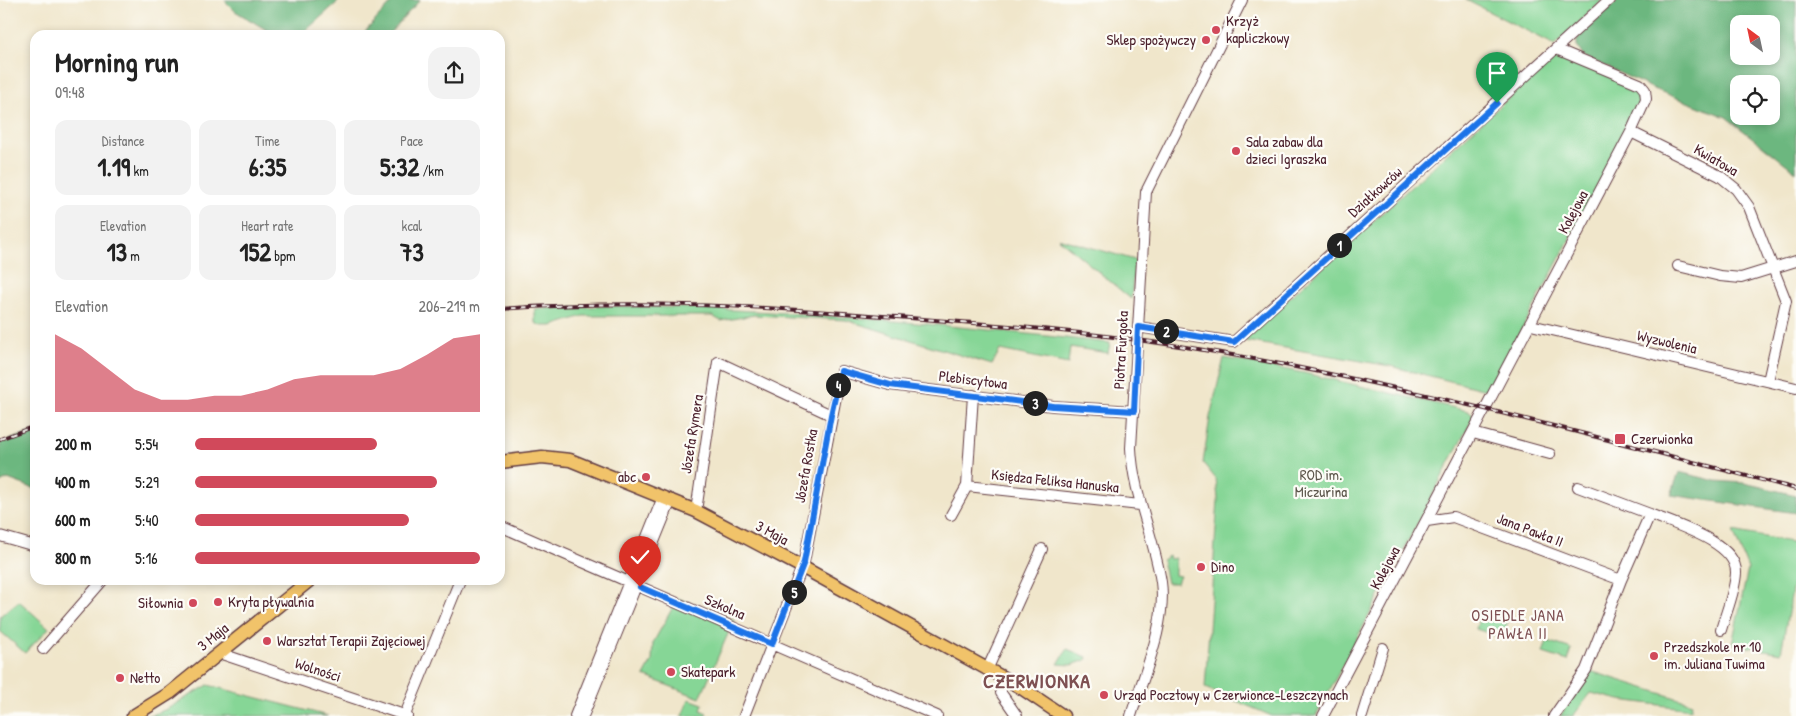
<!DOCTYPE html>
<html lang="en">
<head>
<meta charset="utf-8">
<style>
  :root { --surface:#fff; --page:#f2f2f2; --text:#222; --muted:#767676; --accent:#d1495b }
  body { margin:0; font-family:"Patrick Hand",sans-serif; background:var(--page); color:var(--text); height:100vh; display:flex; flex-direction:column; font-size:19px; white-space:nowrap }
  * { box-sizing:border-box; margin:0 }
  p { font-size:16px; color:var(--muted) }
  .icon { flex:none; width:28px; height:28px; fill:none; stroke:currentColor; stroke-width:2; stroke-linecap:round; stroke-linejoin:round }
  .map { position:relative; flex:1; overflow:hidden }
  .panel { position:absolute; left:30px; top:30px; width:475px; height:555px; display:flex; flex-direction:column; background:var(--surface); border-radius:15px; box-shadow:0 2px 8px #0003 }
  .panel>* { flex:none }
  .needle { width:32px; rotate:327deg }
  .buttons { position:absolute; left:1730px; top:15px; display:grid; gap:10px }
  .buttons a { display:grid; place-items:center; width:50px; height:50px; border-radius:10px; background:var(--surface); box-shadow:0 2px 8px #0003; font-size:25px }
  .pin { position:absolute; display:grid; place-items:center; width:42px; height:42px; color:#fff; margin:-51px -21px; border-radius:50% 50% 50% 0; rotate:-45deg; box-shadow:0 0 5px #0007 }
  .pin .icon { rotate:45deg }
  .km { position:absolute; width:25px; height:25px; margin:-12px; border-radius:50%; background:#222; color:#fff; font-size:14px; line-height:25px; text-align:center }
  .round { display:grid; place-items:center; flex:none; width:52px; height:52px; border-radius:15px; background:var(--page) }
  .summary { display:flex; align-items:center; justify-content:space-between; height:85px; padding:0 25px }
  h1 { font-size:28px; font-weight:700; line-height:38px }
  .metrics { display:grid; grid-template-columns:repeat(3,1fr); gap:8px; height:85px; padding:5px 25px }
  .metrics div { display:grid; align-content:center; border-radius:12px; background:var(--page); text-align:center }
  .metrics b { font-size:25px; font-weight:700 }
  .metrics small { font-size:14px; font-weight:400 }
  .metrics p { font-size:14px }
  .chart { height:140px; padding:10px 25px }
  .chart p { display:flex; justify-content:space-between }
  .chart svg { width:100%; height:90px; margin-top:5px; fill:var(--accent); opacity:.7 }
  ul { padding:0 25px; list-style:none; font-size:16px }
  li { display:grid; grid-template-columns:80px 60px 1fr; align-items:center; height:38px }
  li i { height:12px; border-radius:6px; background:var(--accent) }
  .map>svg:first-child { display:block }
  .green { fill:#86d696; stroke:#687a60 }
  .forest { fill:#6cb77f; stroke:#5b6b55; fill-rule:evenodd }
  .lines { fill:none; stroke-linecap:round; stroke-linejoin:round }
  .minor-casing { stroke:#633d43; stroke-width:12 }
  .major-casing { stroke:#633d43; stroke-width:15 }
  .minor { stroke:#fff; stroke-width:10 }
  .major { stroke:#f1c36a; stroke-width:12 }
  .rail-casing { stroke:#4a1f2b; stroke-width:4 }
  .rail { stroke:#fdfcf7; stroke-width:2; stroke-dasharray:5.5; stroke-linecap:butt }
  .route-casing { stroke:#fff; stroke-width:10 }
  .route { stroke:#1a73e8; stroke-width:6 }
  .poi-dot { fill:#d1495b; stroke:#fdfcf7; stroke-width:2 }
  .labels { text-anchor:middle; stroke-width:4.5; stroke-linejoin:round; paint-order:stroke }
  .poi-label { font-size:15px; fill:#4a1f2b; stroke:#fdfcf7; text-anchor:start }
  .street-label { font-size:15px; fill:#4a1f2b; stroke:#fdfcf7 }
  .park-label { font-size:15px; fill:#5c564b; stroke:#fdfcf7 }
  .neighbourhood-label { font-size:16px; letter-spacing:1px; fill:#7e5052; stroke:#fdfcf7 }
  .district-label { font-size:20px; font-weight:bold; letter-spacing:1px; fill:#7e5052; stroke:#fdfcf7 }
</style>
</head>
<body>
<div class="map">
<svg width="1796" height="716" viewBox="0 0 1796 716">
  <rect width="100%" height="100%" fill="#fdfcf7"/>
  <filter id="ink" filterUnits="userSpaceOnUse"><feTurbulence type="fractalNoise" baseFrequency=".02" numOctaves="2"/><feDisplacementMap in="SourceGraphic" scale="10" xChannelSelector="R" yChannelSelector="G"/><feConvolveMatrix kernelMatrix="1 2 1 2 8 2 1 2 1" color-interpolation-filters="sRGB"/></filter>
  <filter id="wash" filterUnits="userSpaceOnUse"><feTurbulence type="fractalNoise" baseFrequency=".0096" numOctaves="4" result="noise"/><feDisplacementMap in="SourceGraphic" scale="20" xChannelSelector="R" yChannelSelector="G"/><feGaussianBlur stdDeviation="1.12" result="paint"/><feColorMatrix in="noise" values="0 0 0 0 0 0 0 0 0 0 0 0 0 0 0 0 0 1.4 0 .05"/><feComposite in="paint" operator="in"/></filter>
  <g filter="url(#wash)">
    <rect width="100%" height="100%" fill="#f0e6cb"/>
    <path class="green" d="M1466,0H1603L1555,45Z
      M1557,54L1636,87L1642,96L1640,106L1491,388L1486,390L1390,366L1245,341V338Z
      M1058,238L1135,260L1131,299Z
      M606,306C775,308 942,324 1110,343L1108,353L1070,347L1068,364L1000,350L992,365L846,320L754,315L721,321L712,316H583L552,326H542L535,323V309Z
      M1224,358L1304,373L1468,411L1474,416L1316,716H1272L1205,688L1218,499L1216,479L1203,463L1210,417Z
      M1733,531L1796,543V568L1781,653L1732,644L1748,569Z
      M1169,556L1170,559L1175,558V575L1180,576L1177,583H1167L1162,560Z
      M678,598L734,620L700,698L644,676L652,661L653,643Z
      M19,601L49,628L25,653L0,631V616Z
      M1482,609L1509,617L1503,638L1476,629Z
      M1547,641L1572,649L1568,661L1543,653Z
      M1067,649L1087,657L1086,660L1072,665L1058,664Z
      M1590,671L1692,703L1691,709L1620,700L1591,693L1573,716H1560Z
      M208,685L328,716H149L167,709Z
      M689,699L703,704L701,710L707,713L705,716H682Z"/>
    <path class="forest" d="M224,0H340L301,35H275L235,11Z
      M394,0H420L388,35H362Z
      M1618,0H1796V172L1726,117L1654,89L1583,56L1577,46V39ZM1739,24H1771V56H1739ZM1739,84H1771V116H1739Z
      M35,431V489L8,479L0,483V443Z
      M1679,472L1716,481L1744,483L1796,495V513L1671,495Z"/>
  </g>
  <g filter="url(#ink)">
    <g class="lines">
      <g class="minor-casing">
        <path id="minor" d="M1631,132L1720,176L1736,189L1749,207L1786,301L1768,381
          M1678,266L1720,276L1741,278L1796,261
          M1531,325L1796,388
          M1138,327L1234,342L1609,0
          M973,395L967,486L1140,505
          M1473,433L1550,454
          M1578,487L1650,514
          M696,511L718,362L831,415
          M951,515L967,486
          M1427,521L1453,517L1621,580L1586,670L1554,716
          M500,526L937,716
          M0,536L35,546
          M1621,580L1650,514C1673,524 1737,542 1736,573C1735,592 1726,612 1721,630
          M43,649L103,580
          M219,653L407,716
          M987,670L1042,549
          M1001,678V693L1017,716
          M405,715L460,580
          M575,716L663,497
          M583,716L671,500
          M744,716L804,562L841,371L890,385L1053,406L1134,411
          M1131,716C1143,676 1167,624 1161,582C1154,536 1133,494 1131,448L1146,192L1242,0
          M1323,716L1631,132L1646,99L1645,90L1640,84L1556,49
          M1362,716L1383,648"/>
      </g>
      <g class="major-casing">
        <path id="major" d="M500,462L542,457L570,460L696,511L802,567L1020,687L1063,716
          M133,716L170,693L310,580"/>
      </g>
      <use href="#minor" class="minor"/>
      <use href="#major" class="major"/>
      <g class="rail-casing">
        <path id="rail" d="M500,309C624,300 745,305 869,315C979,323 1089,331 1198,349C1400,383 1598,437 1796,489
          M0,439L35,426"/>
      </g>
      <use href="#rail" class="rail"/>
    </g>
  </g>
  <g class="lines" filter="url(#ink)">
    <g class="route-casing">
      <path id="route" d="M640,587L772,644L804,562L831,415L841,371L890,385L1053,406L1134,411L1138,327L1234,342L1497,103"/>
    </g>
    <use href="#route" class="route"/>
  </g>
  <g class="poi-dot">
    <circle cx="1216" cy="30" r="5"/>
    <circle cx="1206" cy="40" r="5"/>
    <circle cx="1236" cy="151" r="5"/>
    <rect x="1614" y="433" width="12" height="12" rx="2.5"/>
    <circle cx="646" cy="477" r="5"/>
    <circle cx="1201" cy="567" r="5"/>
    <circle cx="218" cy="602" r="5"/>
    <circle cx="193" cy="603" r="5"/>
    <circle cx="267" cy="641" r="5"/>
    <circle cx="1654" cy="656" r="5"/>
    <circle cx="671" cy="672" r="5"/>
    <circle cx="120" cy="678" r="5"/>
    <circle cx="1104" cy="695" r="5"/>
  </g>
  <g class="labels">
    <g class="poi-label">
      <text x="1226" y="26">Krzyż<tspan x="1226" dy="17">kapliczkowy</tspan></text>
      <text x="1196" y="45" text-anchor="end">Sklep spożywczy</text>
      <text x="1246" y="147">Sala zabaw dla<tspan x="1246" dy="17">dzieci Igraszka</tspan></text>
      <text x="1631" y="444">Czerwionka</text>
      <text x="636" y="482" text-anchor="end">abc</text>
      <text x="1211" y="572">Dino</text>
      <text x="228" y="607">Kryta pływalnia</text>
      <text x="183" y="608" text-anchor="end">Siłownia</text>
      <text x="277" y="646">Warsztat Terapii Zajęciowej</text>
      <text x="1664" y="652">Przedszkole nr 10<tspan x="1664" dy="17">im. Juliana Tuwima</tspan></text>
      <text x="681" y="677">Skatepark</text>
      <text x="130" y="683">Netto</text>
      <text x="1114" y="700">Urząd Pocztowy w Czerwionce-Leszczynach</text>
    </g>
    <g class="street-label">
      <text transform="translate(1716 160) rotate(30)" y="5">Kwiatowa</text>
      <text transform="translate(1375 192) rotate(-42)" y="5">Działkowców</text>
      <text transform="translate(1573 212) rotate(-62)" y="5">Kolejowa</text>
      <text transform="translate(1667 342) rotate(13)" y="5">Wyzwolenia</text>
      <text transform="translate(1121 350) rotate(-87)" y="5">Piotra Furgoła</text>
      <text transform="translate(973 380) rotate(7)" y="5">Plebiscytowa</text>
      <text transform="translate(692 434) rotate(-81)" y="5">Józefa Rymera</text>
      <text transform="translate(806 466) rotate(-80)" y="5">Józefa Rostka</text>
      <text transform="translate(1055 481) rotate(6)" y="5">Księdza Feliksa Hanuska</text>
      <text transform="translate(1530 530) rotate(21)" y="5">Jana Pawła II</text>
      <text transform="translate(772 533) rotate(28)" y="5">3 Maja</text>
      <text transform="translate(1385 568) rotate(-62)" y="5">Kolejowa</text>
      <text transform="translate(725 607) rotate(23)" y="5">Szkolna</text>
      <text transform="translate(213 637) rotate(-39)" y="5">3 Maja</text>
      <text transform="translate(318 670) rotate(18)" y="5">Wolności</text>
    </g>
    <g class="park-label">
      <text x="1321" y="480">ROD im.<tspan x="1321" dy="17">Miczurina</tspan></text>
    </g>
    <g class="neighbourhood-label">
      <text x="1518" y="621">OSIEDLE JANA<tspan x="1518" dy="18">PAWŁA II</tspan></text>
    </g>
    <g class="district-label">
      <text x="1037" y="688">CZERWIONKA</text>
    </g>
  </g>
</svg>
<div class="buttons">
<a><svg class="needle" viewBox="-14 -14 28 28"><path d="M0-13l5 13h-10z" fill="#e53935"/><path d="M0 13l5-13h-10z" fill="#767676"/></svg></a>
<a><svg class="icon" aria-label="locate" viewBox="0 0 24 24"><circle cx="12" cy="12" r="6"/><path d="M12 2v4M12 18v4M2 12h4M18 12h4"/></svg></a>
</div>
<div class="pin" style="left:1497px;top:103px;background:#1e9e55"><svg class="icon" aria-label="arrive" viewBox="0 0 24 24"><path d="M6 21V4h12l-3 4 3 4H6"/></svg></div>
<div class="pin" style="left:640px;top:587px;background:#d93025"><svg class="icon" aria-label="check" viewBox="0 0 24 24"><path d="M5 12l5 5 9-10"/></svg></div>
<b class="km" style="left:1339px;top:245px">1</b>
<b class="km" style="left:1166px;top:331px">2</b>
<b class="km" style="left:1035px;top:403px">3</b>
<b class="km" style="left:838px;top:385px">4</b>
<b class="km" style="left:794px;top:592px">5</b>
<section class="panel">
<div class="summary"><div><h1>Morning run</h1><p>09:48</p></div><a class="round"><svg class="icon" aria-label="share" viewBox="0 0 24 24"><path d="M12 15V3M7 8l5-5 5 5M5 13v7h14v-7"/></svg></a></div>
<div class="metrics">
<div><p>Distance</p><b>1.19<small> km</small></b></div>
<div><p>Time</p><b>6:35</b></div>
<div><p>Pace</p><b>5:32<small> /km</small></b></div>
</div>
<div class="metrics">
<div><p>Elevation</p><b>13<small> m</small></b></div>
<div><p>Heart rate</p><b>152<small> bpm</small></b></div>
<div><p>kcal</p><b>73</b></div>
</div>
<div class="chart"><p><span>Elevation</span>206–219 m</p>
<svg viewBox="0 0 160 44" preserveAspectRatio="none"><path d="M0 44V6L10 13L20 23L30 33L40 38L50 38L60 36L70 36L80 33L90 28L100 26L110 26L120 26L130 23L140 16L150 8L160 6V44z"/></svg>
</div>
<ul>
<li><b>200 m</b>5:54<i style="width:64%"></i></li>
<li><b>400 m</b>5:29<i style="width:85%"></i></li>
<li><b>600 m</b>5:40<i style="width:75%"></i></li>
<li><b>800 m</b>5:16<i style="width:100%"></i></li>
</ul>
</section>
</div>
</body>
</html>
